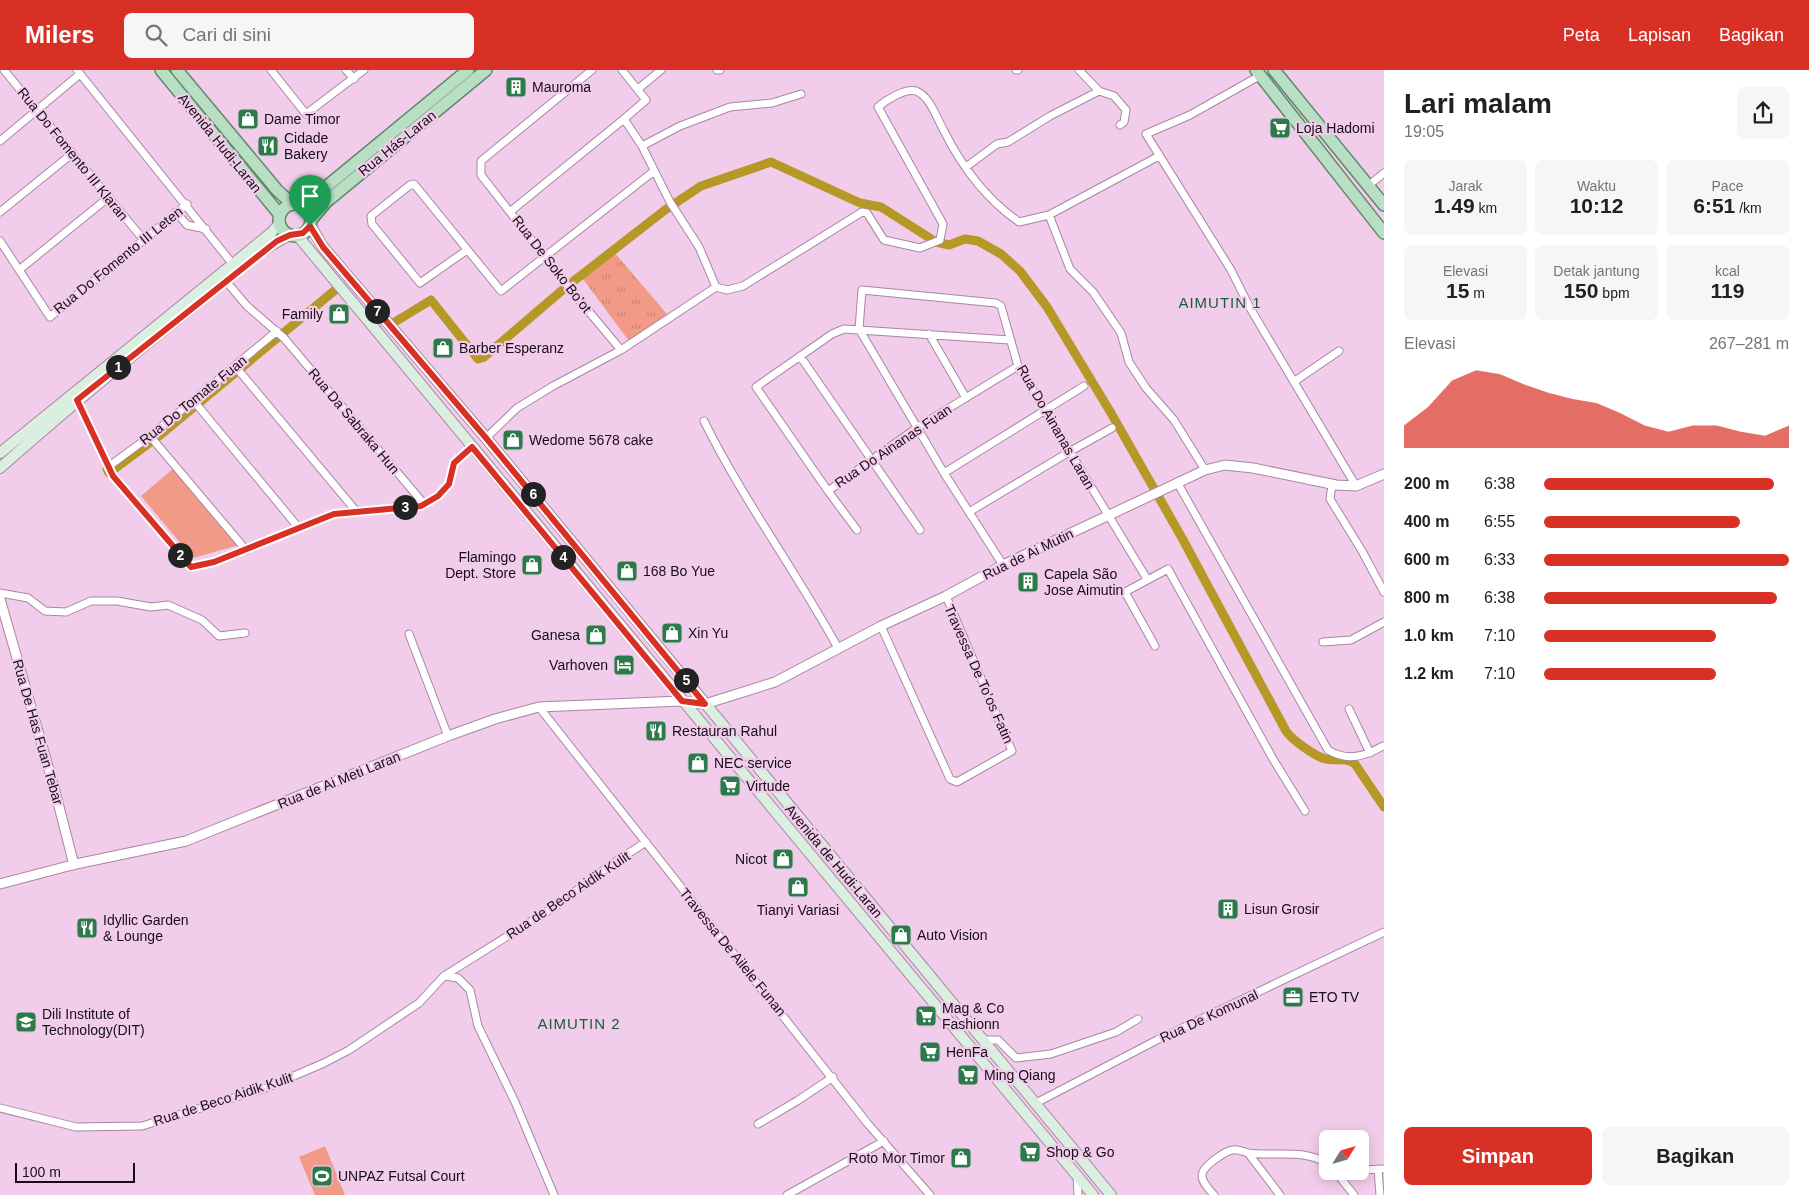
<!DOCTYPE html>
<html lang="id">
<head>
<meta charset="utf-8">
<style>
  :root { --surface:#fff; --page:#f6f6f6; --text:#202124; --muted:#757577; --accent:#d93025 }
  body { margin:0; font-family:Helvetica,sans-serif; background:var(--page); color:var(--text); height:100vh; display:flex; flex-direction:column; font-size:19px; white-space:nowrap }
  * { box-sizing:border-box; margin:0 }
  p { font-size:16px; color:var(--muted) }
  .icon { flex:none; width:28px; height:28px; fill:none; stroke:currentColor; stroke-width:2; stroke-linecap:round; stroke-linejoin:round }
  .map { position:relative; flex:1; overflow:hidden }
  .drawer { display:flex; flex-direction:column; background:var(--surface); width:425px }
  .drawer>* { flex:none }
  .needle { width:32px; rotate:53deg }
  .tools { position:absolute; left:1319px; top:1060px; display:grid; gap:10px }
  .tools a { display:grid; place-items:center; width:50px; height:50px; border-radius:8px; background:var(--surface); box-shadow:0 2px 12px #0003; font-size:25px }
  .scale { position:absolute; left:15px; bottom:12px; width:120px; box-sizing:border-box; padding-left:5px; border:2px solid #180c16; border-top:0; font-size:14px; line-height:18px; white-space:nowrap; color:#180c16; -webkit-text-stroke:4px #f2cdeb; paint-order:stroke }
  .pin { position:absolute; display:grid; place-items:center; width:42px; height:42px; color:#fff; margin:-51px -21px; border-radius:50% 50% 50% 0; rotate:-45deg; box-shadow:0 0 5px #0007 }
  .pin .icon { rotate:45deg }
  .km { position:absolute; width:25px; height:25px; margin:-12px; border-radius:50%; background:#222; color:#fff; font-size:14px; line-height:25px; text-align:center }
  .round { display:grid; place-items:center; flex:none; width:52px; height:52px; border-radius:8px; background:var(--page) }
  .headline { display:flex; align-items:center; justify-content:space-between; height:85px; padding:0 20px }
  h1 { font-size:28px; font-weight:700; line-height:38px }
  .figures { display:grid; grid-template-columns:repeat(3,1fr); gap:8px; height:85px; padding:5px 20px }
  .figures div { display:grid; align-content:center; border-radius:8px; background:var(--page); text-align:center }
  .figures b { font-size:21px; font-weight:700 }
  .figures small { font-size:14px; font-weight:400 }
  .figures p { font-size:14px }
  .chart { height:140px; padding:10px 20px }
  .chart p { display:flex; justify-content:space-between }
  .chart svg { width:100%; height:90px; margin-top:5px; fill:var(--accent); opacity:.7 }
  .button { display:flex; gap:10px; margin-top:auto; padding:10px 20px }
  .button a { flex:1; height:58px; border-radius:8px; background:var(--accent); color:#fff; font-size:20px; font-weight:700; line-height:58px; text-align:center }
  .button a+a { background:var(--page); color:var(--text) }
  ul { padding:0 20px; list-style:none; font-size:16px }
  li { display:grid; grid-template-columns:80px 60px 1fr; align-items:center; height:38px }
  li i { height:12px; border-radius:6px; background:var(--accent) }
  header { display:flex; align-items:center; gap:30px; box-sizing:border-box; height:70px; padding:0 25px; background:var(--accent); color:#fff }
  header strong { font-size:24px }
  nav { display:flex; gap:28px; margin-inline-start:auto; font-size:18px }
  .search { width:350px; height:45px; background:var(--page); display:flex; align-items:center; gap:12px; box-sizing:border-box; padding:0 18px; border-radius:8px; color:var(--muted); font-size:19px }
  main { display:flex; flex:1; min-height:0 }
  .map>svg:first-child { display:block }
  .grass { fill:url(#grass-tufts) }
  .park { fill:#f09a87 }
  .lines { fill:none; stroke-linecap:round; stroke-linejoin:round }
  .canal { stroke:#b69827; stroke-width:9 }
  .minor-casing { stroke:#a886a2; stroke-width:9 }
  .tertiary-casing { stroke:#a886a2; stroke-width:11 }
  .secondary-casing { stroke:#a886a2; stroke-width:12 }
  .primary-casing { stroke:#61886c; stroke-width:14 }
  .minor { stroke:#fff; stroke-width:7 }
  .tertiary { stroke:#fff; stroke-width:9 }
  .secondary { stroke:#dbefe1; stroke-width:10 }
  .primary { stroke:#b8dfc3; stroke-width:11 }
  .route-casing { stroke:#fff; stroke-width:10 }
  .route { stroke:#d93025; stroke-width:6 }
  .labels { text-anchor:middle; stroke-width:4.5; stroke-linejoin:round; paint-order:stroke }
  .poi-label { font-size:14px; fill:#180c16; stroke:#f2cdeb; text-anchor:start }
  .street-label { font-size:14px; fill:#180c16; stroke:#f2cdeb }
  .neighbourhood-label { font-size:15px; letter-spacing:1px; fill:#145f34; stroke:#f2cdeb }
</style>
</head>
<body>
<header>
<strong>Milers</strong>
<div class="search"><svg class="icon" aria-label="search" viewBox="0 0 24 24"><circle cx="10" cy="10" r="6"/><path d="M15 15l6 6"/></svg>Cari di sini</div>
<nav><a>Peta</a><a>Lapisan</a><a>Bagikan</a></nav>
</header>
<main>
<div class="map">
<svg width="1384" height="1125" viewBox="0 0 1384 1125">
  <defs>
    <pattern id="grass-tufts" width="24" height="20" patternUnits="userSpaceOnUse" patternTransform="scale(1.25)"><rect width="24" height="20" fill="#f09a87"/><path d="M3 7l-1-3M5 7V3M7 7l1-3M15 17l-1-3M17 17v-4M19 17l1-3" fill="none" stroke="#cd8474"/></pattern>
  </defs>
  <rect width="100%" height="100%" fill="#f2cdeb"/>
  <path class="grass" d="M614,182L667,244L629,271L583,209Z"/>
  <path class="park" d="M174,398L239,475L193,488L141,426Z
    M325,1076L345,1125H315L299,1087Z"/>
  <g class="lines">
    <path class="canal" d="M390,255L431,230L478,289L484,287L566,217L665,140L701,116L771,92L860,133L881,137L936,172L949,175L965,169L978,171L1001,184L1020,201L1047,237L1111,343L1182,468L1286,661C1292,670 1315,686 1325,689C1336,692 1345,686 1355,694L1384,737
      M107,399L109,403L159,366L340,216"/>
    <g class="minor-casing">
      <path id="minor" d="M4,0L142,168
        M77,0L235,197
        M271,0L306,44L364,0
        M346,0L354,9
        M622,0L646,30L624,49L642,76L670,132L699,177L716,217
        M717,0H720
        M1016,0H1018
        M1079,0L1099,21L1114,26L1126,40L1124,52L1120,55
        M1261,5L1190,45L1146,64L1231,200L1250,238L1356,416
        M638,19L661,0
        M0,71L80,4
        M642,76L680,56L730,37L772,33L801,24
        M966,97L997,74L1008,72L1050,46L1099,21
        M1369,115L1384,103
        M511,141L624,49
        M0,142L73,83
        M176,142L187,155L206,159
        M1049,145L1070,199L1093,222L1121,263L1129,292L1146,318L1174,350L1205,400
        M0,171L50,247L187,134
        M467,180L420,213L372,154L371,146L410,115L414,114L501,221L654,101
        M19,200L109,127
        M225,210L247,236L284,268L424,434
        M716,217L727,220L743,216L862,142L867,143L884,170L920,178L940,170L943,154L878,37C886,30 905,18 916,21C930,26 937,49 944,61C962,97 986,129 1019,152L1049,145L1159,86
        M929,264L966,328
        M1010,270L844,259L832,264L756,317L828,421L918,357L1018,296
        M621,280L716,217
        M800,286L920,460
        M235,296L356,441
        M1295,311L1339,281
        M77,329L113,406L191,497L214,492L334,444L421,436L438,426L449,414L454,393L472,377
        M193,330L298,457
        M704,351C743,430 796,501 838,578
        M150,366L246,480
        M486,368L517,338L553,316L621,280L570,219L481,105V91L592,0
        M108,397L150,366L277,261
        M944,403L1084,316
        M1177,412L1328,680C1348,692 1365,686 1383,676
        M1332,415L1330,429L1362,481L1384,522
        M828,421L857,460
        M969,442L1069,382L1112,358
        M1003,495L944,403L859,259L862,220L996,233L1001,236L1018,296L1147,509
        M0,523L28,528L45,541L66,542L91,531H117L151,537L168,535L202,550L219,566L245,563
        M881,556L950,709L957,712L1012,681L946,526
        M409,564L448,666
        M1323,572L1351,570L1384,552
        M1155,576L1125,522L1168,499L1273,689L1305,741
        M539,637L868,1054L930,1125
        M1349,639L1370,683
        M444,906L458,908L470,920L478,956L515,1032L554,1125
        M984,970H998L1016,988L1051,984L1116,962L1138,949
        M1036,1033L1157,970L1384,862
        M0,1038L76,1057L142,1056L266,1018L324,993L349,980L419,933L444,906L557,835L609,796L646,772
        M758,1054L797,1031L833,1007
        M1248,1083L1280,1125
        M1378,1099L1380,1125
        M1360,1100L1384,1099
        M1335,1101L1354,1125
        M1077,1106L1078,1125
        M787,1125L884,1071
        M1214,1125C1210,1120 1202,1113 1202,1106C1201,1097 1225,1081 1233,1080C1239,1079 1243,1082 1248,1083C1275,1087 1304,1078 1328,1094"/>
    </g>
    <g class="tertiary-casing">
      <path id="tertiary" d="M0,529L54,717L74,795
        M0,814L76,794L186,771L448,666L495,649L539,637L682,631L705,634L775,612L881,556L946,526L1003,495L1205,400L1225,395L1253,398L1336,415L1356,416L1384,404"/>
    </g>
    <g class="secondary-casing">
      <path id="secondary" d="M310,155L323,177L486,368L1111,1125
        M297,165L1093,1125
        M0,383L271,163L280,153
        M0,398C62,343 125,291 190,239C219,215 256,181 290,165"/>
    </g>
    <g class="primary-casing">
      <path id="primary" d="M161,0L280,145
        M177,0L277,120L292,134
        M1256,0L1384,163
        M1274,0L1384,135
        M298,134L320,122L468,0
        M279 150a16 16 0 1 1 32 0a16 16 0 1 1-32 0Z
        M311,150L326,132L486,0"/>
    </g>
    <use href="#minor" class="minor"/>
    <use href="#tertiary" class="tertiary"/>
    <use href="#secondary" class="secondary"/>
    <use href="#primary" class="primary"/>
  </g>
  <g class="lines">
    <g class="route-casing">
      <path id="route" d="M310,156L323,177L486,368L705,634L682,631L472,377L454,393L449,414L438,426L421,436L334,444L214,492L191,497L113,406L77,330L277,171L290,165L303,163Z"/>
    </g>
    <use href="#route" class="route"/>
  </g>
  <defs>
    <g id="building-square" transform="scale(1.125)"><rect x="-9" y="-9" width="18" height="18" rx="4" fill="#2c7a4a" stroke="#f2cdeb"/><path d="M-4-6H4V6H1V3H-1V6H-4ZM-2.5-4.3h1.7v1.8h-1.7ZM.8-4.3h1.7v1.8H.8ZM-2.5-1h1.7V.8h-1.7ZM.8-1h1.7V.8H.8Z" fill="#fff"/></g>
    <g id="shop-square" transform="scale(1.125)"><rect x="-9" y="-9" width="18" height="18" rx="4" fill="#2c7a4a" stroke="#f2cdeb"/><path d="M-5-2.5h2.3a2.7 3.5 0 0 1 5.4 0H5L5.5 6h-11ZM-1.5-2.5h3a1.5 2.3 0 0 0-3 0Z" fill="#fff"/></g>
    <g id="supermarket-square" transform="scale(1.125)"><rect x="-9" y="-9" width="18" height="18" rx="4" fill="#2c7a4a" stroke="#f2cdeb"/><path d="M-6-5.5h2.5l.6 2H6L4.5 2H-2.5L-4.4-4H-6ZM-1.5 3.2a1.3 1.3 0 1 0 .1 0ZM3 3.2a1.3 1.3 0 1 0 .1 0Z" fill="#fff"/></g>
    <g id="restaurant-square" transform="scale(1.125)"><rect x="-9" y="-9" width="18" height="18" rx="4" fill="#2c7a4a" stroke="#f2cdeb"/><path d="M-5-6h1v4h1v-4h1v4h1v-4h1v5L-1.5 .5V6h-2V.5L-5-1ZM5-6V6H3V1.5H1.5Q1.5-4 5-6Z" fill="#fff"/></g>
    <g id="hotel-square" transform="scale(1.125)"><rect x="-9" y="-9" width="18" height="18" rx="4" fill="#2c7a4a" stroke="#f2cdeb"/><path d="M-6-4.5h1.5V1H6V5H4.5V3h-9V5H-6ZM-4 0a1.8 1.8 0 1 1 3.6 0ZM.5 0V-2.5h3Q6-2.5 6 0Z" fill="#fff"/></g>
    <g id="office-square" transform="scale(1.125)"><rect x="-9" y="-9" width="18" height="18" rx="4" fill="#2c7a4a" stroke="#f2cdeb"/><path d="M-6-3h4V-5.5h4V-3h4V5H-6ZM-1-4.5V-3h2v-1.5ZM-6 0V1H6V0Z" fill="#fff"/></g>
    <g id="university-square" transform="scale(1.125)"><rect x="-9" y="-9" width="18" height="18" rx="4" fill="#2c7a4a" stroke="#f2cdeb"/><path d="M0-5L7-2L0 1L-7-2ZM-4 1L0 2.5L4 1V4Q0 6-4 4Z" fill="#fff"/></g>
    <g id="stadium-square" transform="scale(1.125)"><rect x="-9" y="-9" width="18" height="18" rx="4" fill="#2c7a4a" stroke="#f2cdeb"/><path d="M0-5a6.5 5 0 1 0 0 10a6.5 5 0 1 0 0-10ZM-3.5-1.8h7v3.6h-7Z" fill="#fff"/></g>
  </defs>
  <g fill-rule="evenodd">
    <use href="#building-square" x="516" y="17"/>
    <use href="#shop-square" x="248" y="49"/>
    <use href="#supermarket-square" x="1280" y="58"/>
    <use href="#restaurant-square" x="268" y="76"/>
    <use href="#shop-square" x="339" y="244"/>
    <use href="#shop-square" x="443" y="278"/>
    <use href="#shop-square" x="513" y="370"/>
    <use href="#shop-square" x="532" y="495"/>
    <use href="#shop-square" x="627" y="501"/>
    <use href="#building-square" x="1028" y="512"/>
    <use href="#shop-square" x="672" y="563"/>
    <use href="#shop-square" x="596" y="565"/>
    <use href="#hotel-square" x="624" y="595"/>
    <use href="#restaurant-square" x="656" y="661"/>
    <use href="#shop-square" x="698" y="693"/>
    <use href="#supermarket-square" x="730" y="716"/>
    <use href="#shop-square" x="783" y="789"/>
    <use href="#shop-square" x="798" y="817"/>
    <use href="#building-square" x="1228" y="839"/>
    <use href="#restaurant-square" x="87" y="858"/>
    <use href="#shop-square" x="901" y="865"/>
    <use href="#office-square" x="1293" y="927"/>
    <use href="#supermarket-square" x="926" y="946"/>
    <use href="#university-square" x="26" y="952"/>
    <use href="#supermarket-square" x="930" y="982"/>
    <use href="#supermarket-square" x="968" y="1005"/>
    <use href="#supermarket-square" x="1030" y="1082"/>
    <use href="#shop-square" x="961" y="1088"/>
    <use href="#stadium-square" x="322" y="1106"/>
  </g>
  <g class="labels">
    <g class="poi-label">
      <text x="532" y="22">Mauroma</text>
      <text x="264" y="54">Dame Timor</text>
      <text x="1296" y="63">Loja Hadomi</text>
      <text x="284" y="73">Cidade<tspan x="284" dy="16">Bakery</tspan></text>
      <text x="323" y="249" text-anchor="end">Family</text>
      <text x="459" y="283">Barber Esperanz</text>
      <text x="529" y="375">Wedome 5678 cake</text>
      <text x="516" y="492" text-anchor="end">Flamingo<tspan x="516" dy="16">Dept. Store</tspan></text>
      <text x="643" y="506">168 Bo Yue</text>
      <text x="1044" y="509">Capela São<tspan x="1044" dy="16">Jose Aimutin</tspan></text>
      <text x="688" y="568">Xin Yu</text>
      <text x="580" y="570" text-anchor="end">Ganesa</text>
      <text x="608" y="600" text-anchor="end">Varhoven</text>
      <text x="672" y="666">Restauran Rahul</text>
      <text x="714" y="698">NEC service</text>
      <text x="746" y="721">Virtude</text>
      <text x="767" y="794" text-anchor="end">Nicot</text>
      <text x="1244" y="844">Lisun Grosir</text>
      <text x="798" y="845" text-anchor="middle">Tianyi Variasi</text>
      <text x="103" y="855">Idyllic Garden<tspan x="103" dy="16">&amp; Lounge</tspan></text>
      <text x="917" y="870">Auto Vision</text>
      <text x="1309" y="932">ETO TV</text>
      <text x="942" y="943">Mag &amp; Co<tspan x="942" dy="16">Fashionn</tspan></text>
      <text x="42" y="949">Dili Institute of<tspan x="42" dy="16">Technology(DIT)</tspan></text>
      <text x="946" y="987">HenFa</text>
      <text x="984" y="1010">Ming Qiang</text>
      <text x="1046" y="1087">Shop &amp; Go</text>
      <text x="945" y="1093" text-anchor="end">Roto Mor Timor</text>
      <text x="338" y="1111">UNPAZ Futsal Court</text>
    </g>
    <g class="street-label">
      <text transform="translate(220 73) rotate(51)" y="5">Avenida Hudi-Laran</text>
      <text transform="translate(397 73) rotate(-39)" y="5">Rua Hás-Laran</text>
      <text transform="translate(73 84) rotate(51)" y="5">Rua Do Fomento III Klaran</text>
      <text transform="translate(118 190) rotate(-39)" y="5">Rua Do Fomento III Leten</text>
      <text transform="translate(552 194) rotate(52)" y="5">Rua De Soko Bo’ot</text>
      <text transform="translate(193 330) rotate(-39)" y="5">Rua Do Tomate Fuan</text>
      <text transform="translate(354 351) rotate(50)" y="5">Rua Da Sabraka Hun</text>
      <text transform="translate(1056 357) rotate(60)" y="5">Rua Do Ainanas Laran</text>
      <text transform="translate(893 376) rotate(-34)" y="5">Rua Do Ainanas Fuan</text>
      <text transform="translate(1028 484) rotate(-26)" y="5">Rua de Ai Mutin</text>
      <text transform="translate(979 604) rotate(66)" y="5">Travessa De To’os Fatin</text>
      <text transform="translate(38 662) rotate(74)" y="5">Rua De Has Fuan Tebar</text>
      <text transform="translate(339 710) rotate(-22)" y="5">Rua de Ai Meti Laran</text>
      <text transform="translate(834 791) rotate(50)" y="5">Avenida de Hudi-Laran</text>
      <text transform="translate(568 825) rotate(-34)" y="5">Rua de Beco Aidik Kulit</text>
      <text transform="translate(733 882) rotate(51)" y="5">Travessa De Ailele Funan</text>
      <text transform="translate(1209 946) rotate(-25)" y="5">Rua De Komunal</text>
      <text transform="translate(223 1029) rotate(-18)" y="5">Rua de Beco Aidik Kulit</text>
    </g>
    <g class="neighbourhood-label">
      <text x="1220" y="238">AIMUTIN 1</text>
      <text x="579" y="959">AIMUTIN 2</text>
    </g>
  </g>
</svg>
<div class="tools">
<a><svg class="needle" viewBox="-14 -14 28 28"><path d="M0-13l5 13h-10z" fill="#e53935"/><path d="M0 13l5-13h-10z" fill="#757577"/></svg></a>
</div>
<div class="scale">100 m</div>
<div class="pin" style="left:310px;top:156px;background:#1e9e55"><svg class="icon" aria-label="arrive" viewBox="0 0 24 24"><path d="M6 21V4h12l-3 4 3 4H6"/></svg></div>
<b class="km" style="left:118px;top:297px">1</b>
<b class="km" style="left:180px;top:485px">2</b>
<b class="km" style="left:405px;top:437px">3</b>
<b class="km" style="left:563px;top:487px">4</b>
<b class="km" style="left:686px;top:610px">5</b>
<b class="km" style="left:533px;top:424px">6</b>
<b class="km" style="left:377px;top:241px">7</b>
</div>
<section class="drawer">
<div class="headline"><div><h1>Lari malam</h1><p>19:05</p></div><a class="round"><svg class="icon" aria-label="share" viewBox="0 0 24 24"><path d="M12 15V3M7 8l5-5 5 5M5 13v7h14v-7"/></svg></a></div>
<div class="figures">
<div><p>Jarak</p><b>1.49<small> km</small></b></div>
<div><p>Waktu</p><b>10:12</b></div>
<div><p>Pace</p><b>6:51<small> /km</small></b></div>
</div>
<div class="figures">
<div><p>Elevasi</p><b>15<small> m</small></b></div>
<div><p>Detak jantung</p><b>150<small> bpm</small></b></div>
<div><p>kcal</p><b>119</b></div>
</div>
<div class="chart"><p><span>Elevasi</span>267–281 m</p>
<svg viewBox="0 0 160 44" preserveAspectRatio="none"><path d="M0 44V33L10 24L20 11L30 6L40 8L50 13L60 17L70 20L80 22L90 27L100 33L110 36L120 33L130 33L140 36L150 38L160 33V44z"/></svg>
</div>
<ul>
<li><b>200 m</b>6:38<i style="width:94%"></i></li>
<li><b>400 m</b>6:55<i style="width:80%"></i></li>
<li><b>600 m</b>6:33<i style="width:100%"></i></li>
<li><b>800 m</b>6:38<i style="width:95%"></i></li>
<li><b>1.0 km</b>7:10<i style="width:70%"></i></li>
<li><b>1.2 km</b>7:10<i style="width:70%"></i></li>
</ul>
<div class="button"><a>Simpan</a><a>Bagikan</a></div>
</section>
</main>
</body>
</html>
